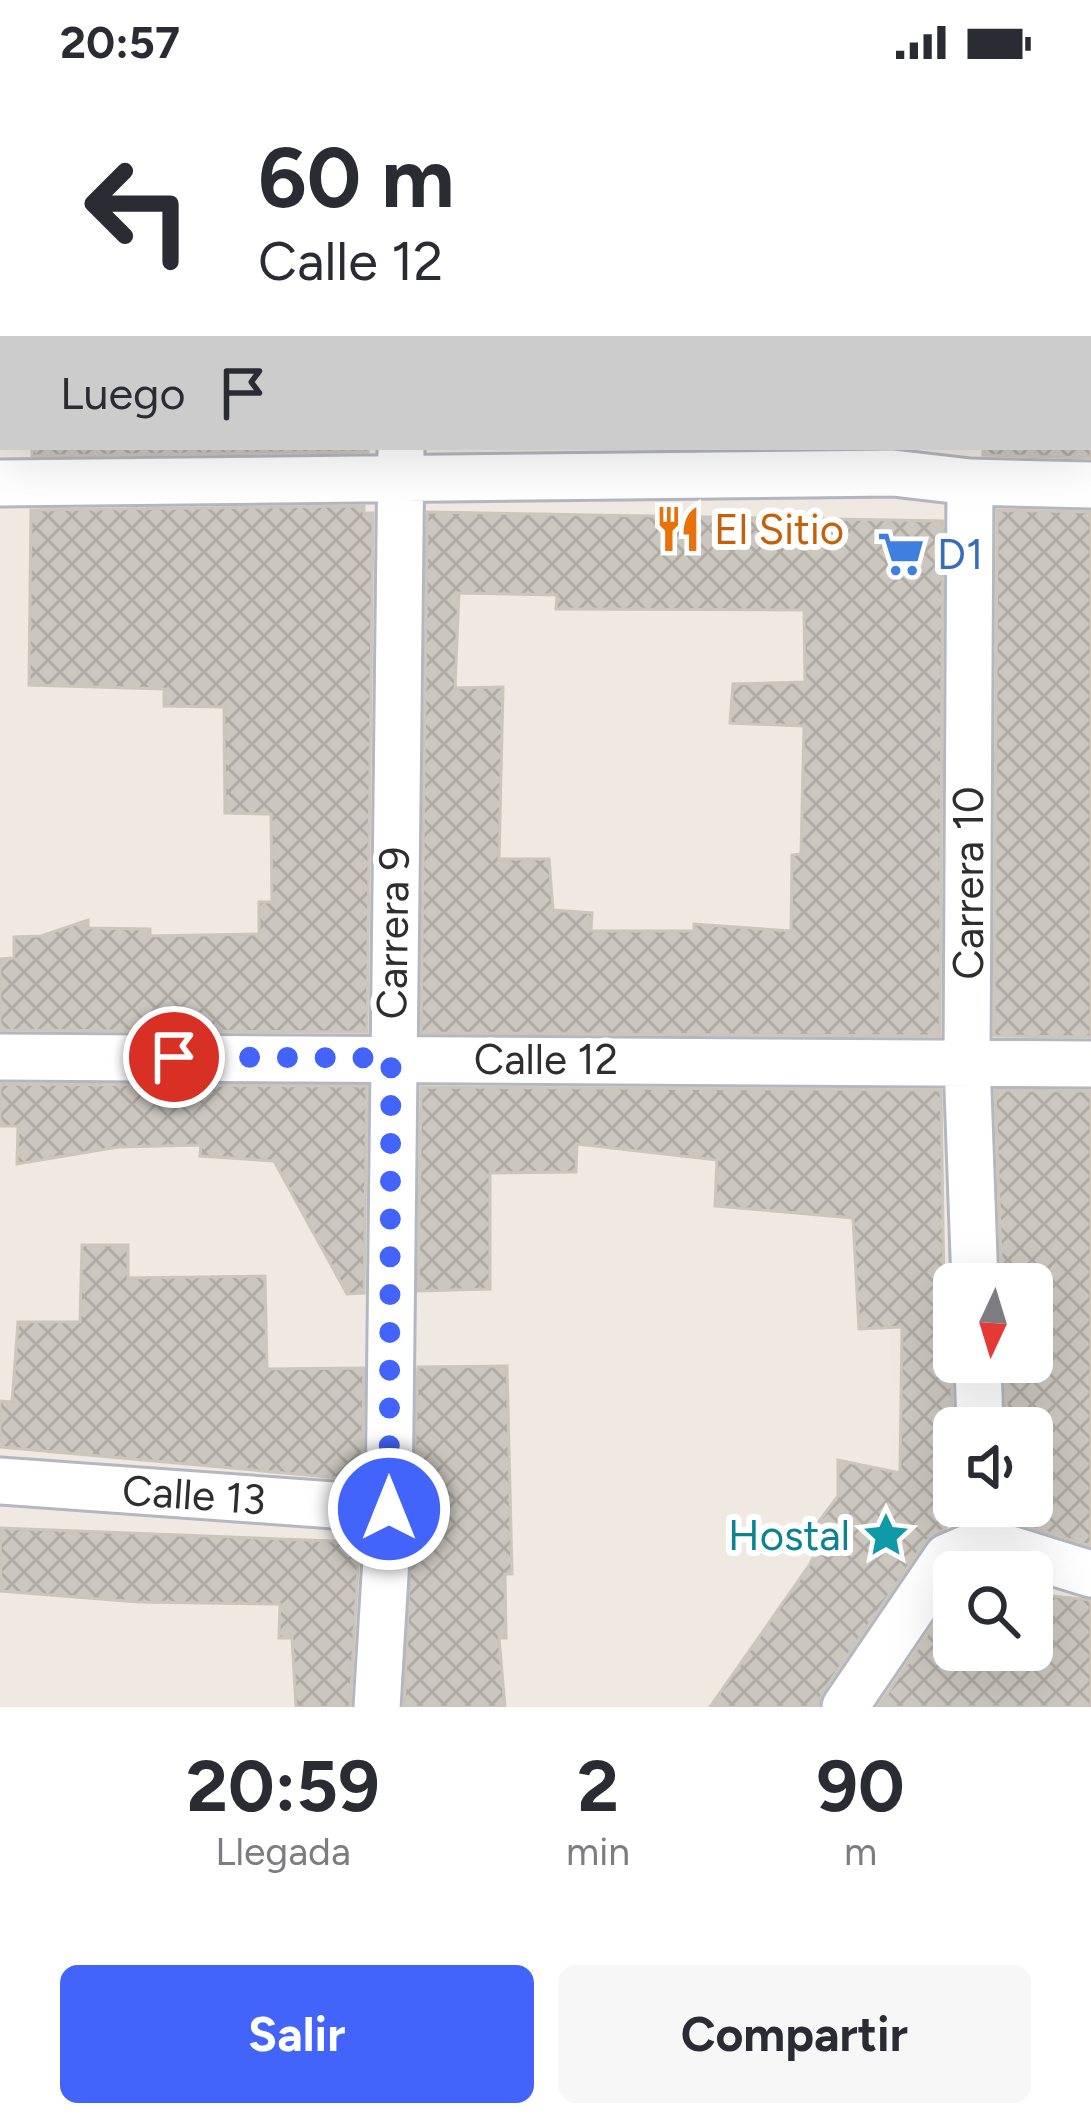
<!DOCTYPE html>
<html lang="es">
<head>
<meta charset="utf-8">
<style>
  body { margin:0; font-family:Figtree,sans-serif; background:#f7f7f7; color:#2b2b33; height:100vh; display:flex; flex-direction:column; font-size:45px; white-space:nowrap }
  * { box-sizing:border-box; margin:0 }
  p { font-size:39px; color:#7c7c81 }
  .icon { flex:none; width:66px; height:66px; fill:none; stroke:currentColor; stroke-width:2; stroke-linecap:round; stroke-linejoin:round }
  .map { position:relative; height:1623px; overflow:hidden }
  .drawer { display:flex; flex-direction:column; background:#fff; flex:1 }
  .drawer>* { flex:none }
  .top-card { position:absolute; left:0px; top:0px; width:1092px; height:366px; box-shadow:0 12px 48px #0002; background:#fff; color:#2b2b33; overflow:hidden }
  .needle { width:78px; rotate:184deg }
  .controls { position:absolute; left:933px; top:1179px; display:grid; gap:24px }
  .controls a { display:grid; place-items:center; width:120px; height:120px; border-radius:18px; background:#fff; box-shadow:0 12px 48px #0002; font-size:60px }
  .pin { position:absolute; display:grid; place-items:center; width:102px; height:102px; color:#fff; margin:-51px; border:6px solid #fff; border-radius:50%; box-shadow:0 3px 12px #0007 }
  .me { position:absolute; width:132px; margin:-66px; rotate:0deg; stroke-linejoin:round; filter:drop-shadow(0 0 9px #0008) }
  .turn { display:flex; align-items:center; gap:42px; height:252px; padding:0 60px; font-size:54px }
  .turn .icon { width:156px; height:156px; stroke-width:2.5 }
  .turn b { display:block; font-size:84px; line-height:102px }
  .then { display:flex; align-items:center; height:114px; padding:0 60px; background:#0003; gap:24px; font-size:45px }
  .eta { display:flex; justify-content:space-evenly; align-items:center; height:204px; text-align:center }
  .eta b { font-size:72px; font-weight:700; line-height:84px }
  .button { display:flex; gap:24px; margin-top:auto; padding:24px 60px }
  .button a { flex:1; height:138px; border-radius:18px; background:#4264fb; color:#fff; font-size:48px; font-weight:700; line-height:138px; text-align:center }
  .button a+a { background:#f7f7f7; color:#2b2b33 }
  .status { display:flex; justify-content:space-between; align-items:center; height:84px; padding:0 60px; background:#fff; direction:ltr }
  .status svg { height:33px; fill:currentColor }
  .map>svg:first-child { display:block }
  .park { fill:url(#park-crowns) }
  .building { fill:url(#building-cross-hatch); stroke:#cbc5ba; stroke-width:3; fill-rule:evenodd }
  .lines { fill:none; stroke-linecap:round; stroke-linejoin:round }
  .street-casing { stroke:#b4b7c1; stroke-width:51 }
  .path { stroke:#c9c9c9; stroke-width:8; stroke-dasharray:9 6; stroke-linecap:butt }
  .street { stroke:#fff; stroke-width:45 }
  .route { stroke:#4264fb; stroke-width:21; stroke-dasharray:0 37.8 }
  .labels { text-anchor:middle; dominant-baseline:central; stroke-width:12; stroke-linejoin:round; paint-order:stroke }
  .food-label { font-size:42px; fill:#c56008; stroke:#fff; text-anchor:start }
  .shop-label { font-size:42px; fill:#366cbe; stroke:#fff; text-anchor:start }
  .street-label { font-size:42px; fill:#2e2e2e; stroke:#fff }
  .culture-label { font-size:42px; fill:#0d838f; stroke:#fff; text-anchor:end }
</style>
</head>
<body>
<div class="status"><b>20:57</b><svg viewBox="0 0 49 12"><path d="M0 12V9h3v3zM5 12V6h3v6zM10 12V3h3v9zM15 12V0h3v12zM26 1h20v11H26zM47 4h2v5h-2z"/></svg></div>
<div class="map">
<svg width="1091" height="1623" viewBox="0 0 1091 1623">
  <defs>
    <pattern id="park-crowns" width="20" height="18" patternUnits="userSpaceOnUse" patternTransform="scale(3)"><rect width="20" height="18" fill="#b6e59e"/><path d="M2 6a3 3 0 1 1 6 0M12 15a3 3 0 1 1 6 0" fill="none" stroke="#9dc588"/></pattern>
    <pattern id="building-cross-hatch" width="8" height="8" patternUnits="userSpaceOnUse" patternTransform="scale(3)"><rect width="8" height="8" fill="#cbc7bf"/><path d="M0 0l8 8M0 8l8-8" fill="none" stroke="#afaba4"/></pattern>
  </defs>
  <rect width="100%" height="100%" fill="#efe9e1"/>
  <path class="park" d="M466,0H837L466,3Z"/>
  <path class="building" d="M32,363H368V368L32,372Z
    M983,363H1091V374L983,371Z
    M364,422V429H373L367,948L0,946V875L14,874V853L41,852L88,836V844L150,845V852L259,850V818H272L271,730L225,729L224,623L164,622V605L29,601L31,426Z
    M997,426L1091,428V953L994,952Z
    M427,428L943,437L940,952L421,949ZM459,509L557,511L556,525L804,526L805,598L733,600L730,639L804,642L801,770L792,771L791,847L694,840V847H591L592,829L553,826L549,775H499L503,603L455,604Z
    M0,1000L367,1002L364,1209L347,1210L274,1077L200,1072L201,1061L118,1063L17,1080L18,1042H0Z
    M421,1003L941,1006L945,1278H951L953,1344H946V1444L925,1458L823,1608L818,1623H710L810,1480L826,1448L814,1444L838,1412V1376L900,1389L902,1243L859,1245L853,1134L715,1122L717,1076L577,1060L576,1088L490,1089V1205L418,1207Z
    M995,1006L1091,1007V1462L1020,1440L1009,1422H1032V1344H1007L1005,1278H1032V1200H1002Z
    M82,1161H128V1194L265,1192L267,1285L364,1284L362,1396L0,1363V1317L12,1318L18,1238H80Z
    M507,1282L512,1490H505L506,1554H499L505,1623H404L418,1283Z
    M0,1444L358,1458L360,1450L350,1623H296L292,1554H279L280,1520L138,1518L1,1507Z
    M1032,1510L1091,1516V1623H878L954,1511V1566H1032Z"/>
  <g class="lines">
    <defs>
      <path id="street" d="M893,0V3
        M403,3V0
        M970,398L967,978L975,1200
        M0,399L893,389L970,398L1091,401
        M0,973L1091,980
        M978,1278L980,1344
        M0,1397L389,1425
        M984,1457L1091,1490
        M377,1623L389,1425L401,363
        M845,1623L947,1473L984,1457"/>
    </defs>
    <use href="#street" class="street-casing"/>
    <path class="path" d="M560,0L563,3
      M751,3L753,0"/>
    <use href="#street" class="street"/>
  </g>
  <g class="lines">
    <path class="route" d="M174,973L391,974L389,1425"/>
  </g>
  <defs>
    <symbol id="restaurant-bare" viewBox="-9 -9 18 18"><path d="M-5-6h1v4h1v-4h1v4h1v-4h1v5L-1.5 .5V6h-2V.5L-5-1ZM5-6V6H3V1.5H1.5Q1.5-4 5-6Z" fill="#e8710a" stroke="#fff" stroke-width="2.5" paint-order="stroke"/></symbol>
    <symbol id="supermarket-bare" viewBox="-9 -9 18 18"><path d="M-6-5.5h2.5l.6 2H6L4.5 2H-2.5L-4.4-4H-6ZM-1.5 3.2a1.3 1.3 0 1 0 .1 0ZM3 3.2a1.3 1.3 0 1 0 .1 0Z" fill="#3f7fe0" stroke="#fff" stroke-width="2.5" paint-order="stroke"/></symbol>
    <symbol id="sight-bare" viewBox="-9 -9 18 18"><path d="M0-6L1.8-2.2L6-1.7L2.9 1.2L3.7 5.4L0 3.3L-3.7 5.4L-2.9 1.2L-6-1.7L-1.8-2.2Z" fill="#0f9aa8" stroke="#fff" stroke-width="2.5" paint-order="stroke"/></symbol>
  </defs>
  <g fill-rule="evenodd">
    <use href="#restaurant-bare" x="645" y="412" width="66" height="66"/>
    <use href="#supermarket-bare" x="868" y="437" width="66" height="66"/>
    <use href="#sight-bare" x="853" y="1418" width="66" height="66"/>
  </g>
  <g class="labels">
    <g class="food-label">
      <text x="714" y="445">El Sitio</text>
    </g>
    <g class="shop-label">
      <text x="937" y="470">D1</text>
    </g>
    <g class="street-label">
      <text transform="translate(968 799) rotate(-90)">Carrera 10</text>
      <text transform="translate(393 849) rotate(-89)">Carrera 9</text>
      <text x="546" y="975">Calle 12</text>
      <text transform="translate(194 1411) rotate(4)">Calle 13</text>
    </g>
    <g class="culture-label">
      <text x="850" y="1451">Hostal</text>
    </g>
  </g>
</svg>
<div class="controls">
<a><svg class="needle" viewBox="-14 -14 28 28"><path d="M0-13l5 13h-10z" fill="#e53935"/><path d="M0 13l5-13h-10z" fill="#7c7c81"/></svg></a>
<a><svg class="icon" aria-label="sound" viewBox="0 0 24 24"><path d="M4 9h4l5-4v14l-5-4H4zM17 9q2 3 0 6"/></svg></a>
<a><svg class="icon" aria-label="search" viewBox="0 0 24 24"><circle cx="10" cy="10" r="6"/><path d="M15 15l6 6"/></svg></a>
</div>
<div class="pin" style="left:174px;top:973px;background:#d93025"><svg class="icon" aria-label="arrive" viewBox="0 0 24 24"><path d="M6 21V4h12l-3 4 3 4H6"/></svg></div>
<svg class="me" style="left:389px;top:1425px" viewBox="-20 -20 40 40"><circle r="17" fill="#4264fb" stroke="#fff" stroke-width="3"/><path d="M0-11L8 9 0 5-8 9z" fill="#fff"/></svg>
<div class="top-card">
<div class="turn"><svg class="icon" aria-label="left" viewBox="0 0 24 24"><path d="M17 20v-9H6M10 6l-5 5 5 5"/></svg><div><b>60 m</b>Calle 12</div></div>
<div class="then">Luego<svg class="icon" aria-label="arrive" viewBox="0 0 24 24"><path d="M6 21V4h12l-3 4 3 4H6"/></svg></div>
</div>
</div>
<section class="drawer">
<div class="eta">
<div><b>20:59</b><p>Llegada</p></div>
<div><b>2</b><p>min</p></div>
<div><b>90</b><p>m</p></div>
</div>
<div class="button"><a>Salir</a><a>Compartir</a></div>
</section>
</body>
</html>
